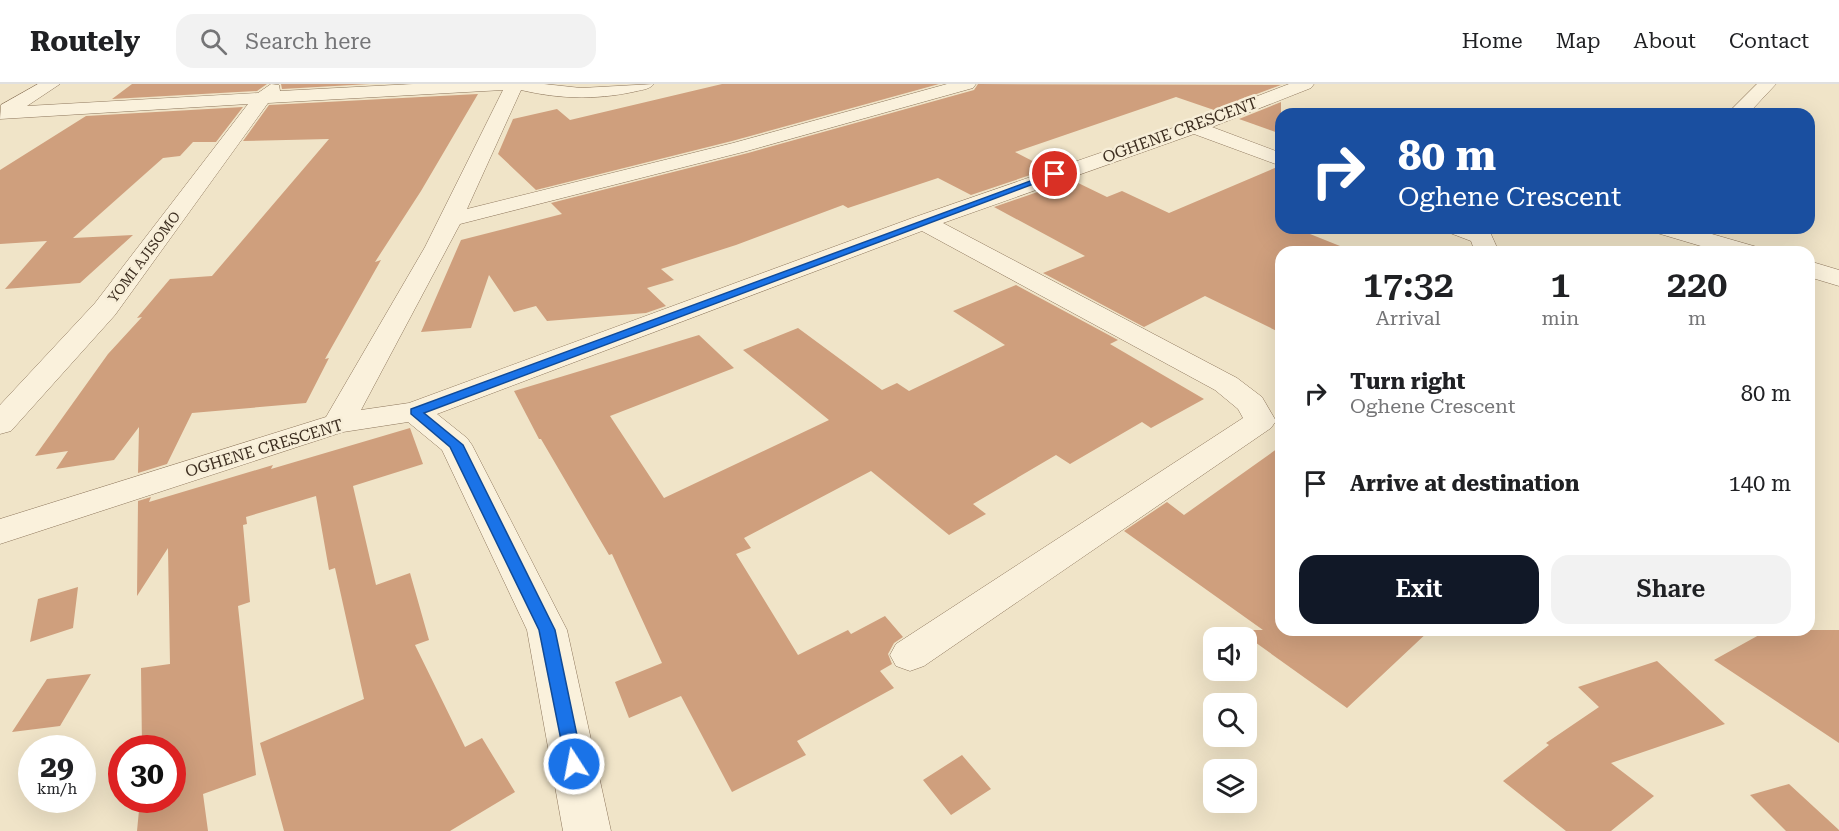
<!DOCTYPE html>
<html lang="en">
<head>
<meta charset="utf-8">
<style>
  body { margin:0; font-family:"Roboto Serif",serif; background:#f2f2f2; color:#202124; height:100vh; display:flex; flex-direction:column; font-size:22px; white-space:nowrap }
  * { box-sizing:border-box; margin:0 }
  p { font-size:20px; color:#757577 }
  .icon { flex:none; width:33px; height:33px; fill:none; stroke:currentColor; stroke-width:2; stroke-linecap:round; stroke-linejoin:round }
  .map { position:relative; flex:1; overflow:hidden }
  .drawer { position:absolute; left:1275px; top:162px; width:540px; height:390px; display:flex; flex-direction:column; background:#fff; border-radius:18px; box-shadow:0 6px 24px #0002 }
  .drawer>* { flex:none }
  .top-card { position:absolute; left:1275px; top:24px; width:540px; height:126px; border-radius:18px; box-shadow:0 6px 24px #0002; background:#1a4fa0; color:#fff; overflow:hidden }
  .controls { position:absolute; left:1203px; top:543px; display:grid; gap:12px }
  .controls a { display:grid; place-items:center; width:54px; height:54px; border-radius:12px; background:#fff; box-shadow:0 6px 24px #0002; font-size:30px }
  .speed { position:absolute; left:18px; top:651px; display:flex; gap:12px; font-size:30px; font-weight:700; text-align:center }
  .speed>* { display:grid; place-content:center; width:78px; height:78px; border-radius:50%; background:#fff; box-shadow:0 6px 24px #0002; line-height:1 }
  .speed small { font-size:15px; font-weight:400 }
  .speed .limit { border:9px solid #d22; background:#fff; color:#111 }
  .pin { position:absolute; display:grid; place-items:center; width:51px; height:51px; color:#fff; margin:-26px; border:3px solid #fff; border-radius:50%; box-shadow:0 2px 6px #0007 }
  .me { position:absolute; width:66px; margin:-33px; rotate:349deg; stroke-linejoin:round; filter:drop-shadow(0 0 4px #0008) }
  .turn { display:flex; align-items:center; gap:21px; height:126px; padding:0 24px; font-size:27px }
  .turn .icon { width:78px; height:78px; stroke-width:2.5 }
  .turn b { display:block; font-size:42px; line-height:51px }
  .eta { display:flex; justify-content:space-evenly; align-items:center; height:102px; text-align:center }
  .eta b { font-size:36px; font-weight:600; line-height:42px }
  .cta { display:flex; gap:12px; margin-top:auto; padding:12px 24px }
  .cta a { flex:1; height:69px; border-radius:18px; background:#111827; color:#fff; font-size:24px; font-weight:600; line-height:69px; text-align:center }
  .cta a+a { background:#f2f2f2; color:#202124 }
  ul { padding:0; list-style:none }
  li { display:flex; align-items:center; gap:18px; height:90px; padding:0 24px }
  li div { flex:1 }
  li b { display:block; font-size:22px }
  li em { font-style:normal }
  header { display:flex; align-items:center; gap:36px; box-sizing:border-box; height:84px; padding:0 30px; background:#fff; border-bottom:2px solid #e0e0e0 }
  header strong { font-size:28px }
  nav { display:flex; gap:33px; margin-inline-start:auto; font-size:21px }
  .search { width:420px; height:54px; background:#f2f2f2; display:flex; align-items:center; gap:15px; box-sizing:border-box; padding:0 21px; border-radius:18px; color:#757577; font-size:22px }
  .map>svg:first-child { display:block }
  .building { fill:#cf9f7d }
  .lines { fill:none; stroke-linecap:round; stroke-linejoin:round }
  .minor-casing { stroke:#8d765c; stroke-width:1 }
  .minor { fill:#faf1dc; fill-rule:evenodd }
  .route { fill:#1a73e8; stroke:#114b97; stroke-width:1.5 }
  .labels { text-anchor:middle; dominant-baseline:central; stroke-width:5; stroke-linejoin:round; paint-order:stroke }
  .far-street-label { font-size:14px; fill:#3d2e20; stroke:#f7eed8 }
  .street-label { font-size:16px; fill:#3d2e20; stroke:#f7eed8 }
</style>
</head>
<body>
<header>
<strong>Routely</strong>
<div class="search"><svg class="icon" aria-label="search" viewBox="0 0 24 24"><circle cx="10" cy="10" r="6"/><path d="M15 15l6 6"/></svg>Search here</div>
<nav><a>Home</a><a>Map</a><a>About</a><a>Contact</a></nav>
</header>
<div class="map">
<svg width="1839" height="747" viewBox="0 0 1839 747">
  <rect width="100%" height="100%" fill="#f0e4c8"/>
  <path class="building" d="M132,0H267L257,7L112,15Z
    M281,0H370L282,5Z
    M722,0H939L732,57L536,106L498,70L513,35L557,25L570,36Z
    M978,0L1281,1L1214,26L1176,13L1015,68L1048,85L971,111L938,94L848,124L843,121L736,161L661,185L674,196L647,204L666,222L646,229L547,237L536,222L514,228L489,191L471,244L421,248L461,156L562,130L551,119L748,69L974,6Z
    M478,10L421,107L375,178L381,176L325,275L329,274L306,319L192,329L167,380L138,389L139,343L114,376L56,385L68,367L35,372L108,270L142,233L137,234L170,195L212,192L329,55L243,57L269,21Z
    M1281,18V50L1239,35Z
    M243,23L216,58H193L180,72L163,74L73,154L133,151L80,199L5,205L47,157L0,160V86L86,32Z
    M1277,83L1281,84V144H1295L1350,166L1281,168V249L1205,212L1144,243L1043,189L1085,172L994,123L1072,96L1107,113L1122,107L1169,129Z
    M1016,201L1118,256L1110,260L1204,315L1151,344L1142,338L1070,380L1056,371L973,420L986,430L949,451L871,387L744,454L751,464L736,470L798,571L848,546L851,550L885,532L903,553L894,559L888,570L892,580L880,587L894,604L797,657L806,671L732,708L681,612L629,634L615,598L662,579L612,470L609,471L541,355H539L514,307L699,251L734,284L610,332L664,414L829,336L743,266L798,244L882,306L897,299L909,307L1005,261L953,227Z
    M410,344L423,380L353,402L376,501L410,489L429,556L415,561L465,663L482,654L515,708L450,747H284L260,659L364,615L335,484L329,486L316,412L246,433L247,440L243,441L250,518L238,522L256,691L203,710L208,747H137L140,716H172V664H142L141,584L170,580L168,464L137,512L138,417L151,413L149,418L273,381L271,385Z
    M1281,362V546H1430L1347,624L1238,546H1263L1124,447L1167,418L1184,431Z
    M78,503L73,544L30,558L38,515Z
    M1768,546H1839V659L1714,576Z
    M1657,577L1725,640L1611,679L1654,712L1611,747H1566L1503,697L1549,661L1546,659L1599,623L1578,603Z
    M91,590L60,642L12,648L47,595Z
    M962,671L991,705L951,731L923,696Z
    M1789,700L1839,746V747H1786L1750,711Z"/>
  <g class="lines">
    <defs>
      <path id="minor" d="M38,0H60L27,22L258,9L271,0L279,1L280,7L413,0H544L581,4L654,0C649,6 640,6 633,8C595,16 559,15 521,6L467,125L733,59L947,0H976L973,4L747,67L460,140L361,326L409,319L915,133L1187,39L1289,0H1314L1311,4L1212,43L1281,69V82L1194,50L943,139L1237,294L1262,313L1276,337L1271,344L924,582L910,587L896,582L890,571L896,560L1243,334L1238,325L1215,306L922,147L437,330L467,354L472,361L567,546L611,747H563L527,546L442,366L408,338L343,348L0,460V435L326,333L425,163L503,6L268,19L115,231L11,347L0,350V321L95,219L248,20L0,35L1,21Z
        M1757,0H1776L1748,30H1727Z
        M1446,144H1479L1490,148L1499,168H1475L1471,157L1450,149Z
        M1653,144H1691L1757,163L1760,168H1721L1657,149Z
        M1809,177L1839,186V202L1809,193Z"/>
    </defs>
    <use href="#minor" class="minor-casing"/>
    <use href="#minor" class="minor"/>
  </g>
  <path class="route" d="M1052,89L1060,90L424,329L463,361L555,546L583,680L581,686L574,688L567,686L539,546L450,363L411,330V325Z"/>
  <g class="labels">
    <g class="far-street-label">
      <text transform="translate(144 173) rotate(-53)">YOMI AJISOMO</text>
    </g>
    <g class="street-label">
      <text transform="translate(1180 46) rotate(-20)">OGHENE CRESCENT</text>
      <text transform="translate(264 364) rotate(-17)">OGHENE CRESCENT</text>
    </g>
  </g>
</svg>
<div class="controls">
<a><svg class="icon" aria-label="sound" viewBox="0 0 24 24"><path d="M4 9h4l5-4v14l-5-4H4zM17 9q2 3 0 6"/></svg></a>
<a><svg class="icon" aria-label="search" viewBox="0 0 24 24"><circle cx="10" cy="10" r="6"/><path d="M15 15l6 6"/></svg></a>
<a><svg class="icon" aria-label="layers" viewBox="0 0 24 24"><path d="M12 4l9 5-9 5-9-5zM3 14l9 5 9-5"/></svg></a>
</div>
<div class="speed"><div>29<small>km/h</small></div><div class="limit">30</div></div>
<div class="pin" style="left:1055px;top:90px;background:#d93025"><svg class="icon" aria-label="arrive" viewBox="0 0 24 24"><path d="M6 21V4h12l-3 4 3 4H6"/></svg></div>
<svg class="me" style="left:574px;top:680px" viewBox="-20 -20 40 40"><circle r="17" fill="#1a73e8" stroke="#fff" stroke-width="3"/><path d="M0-11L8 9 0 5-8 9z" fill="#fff"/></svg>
<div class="top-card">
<div class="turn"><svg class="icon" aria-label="right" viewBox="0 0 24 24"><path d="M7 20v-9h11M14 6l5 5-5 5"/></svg><div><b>80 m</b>Oghene Crescent</div></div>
</div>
<section class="drawer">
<div class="eta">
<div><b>17:32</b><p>Arrival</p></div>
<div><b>1</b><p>min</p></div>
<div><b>220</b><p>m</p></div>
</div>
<ul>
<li><svg class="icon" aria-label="right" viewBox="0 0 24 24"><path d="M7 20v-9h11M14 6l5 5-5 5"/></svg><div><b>Turn right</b><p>Oghene Crescent</p></div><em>80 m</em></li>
<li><svg class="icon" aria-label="arrive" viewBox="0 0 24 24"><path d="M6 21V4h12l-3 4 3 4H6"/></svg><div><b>Arrive at destination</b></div><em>140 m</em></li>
</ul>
<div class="cta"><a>Exit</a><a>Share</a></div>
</section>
</div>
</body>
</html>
